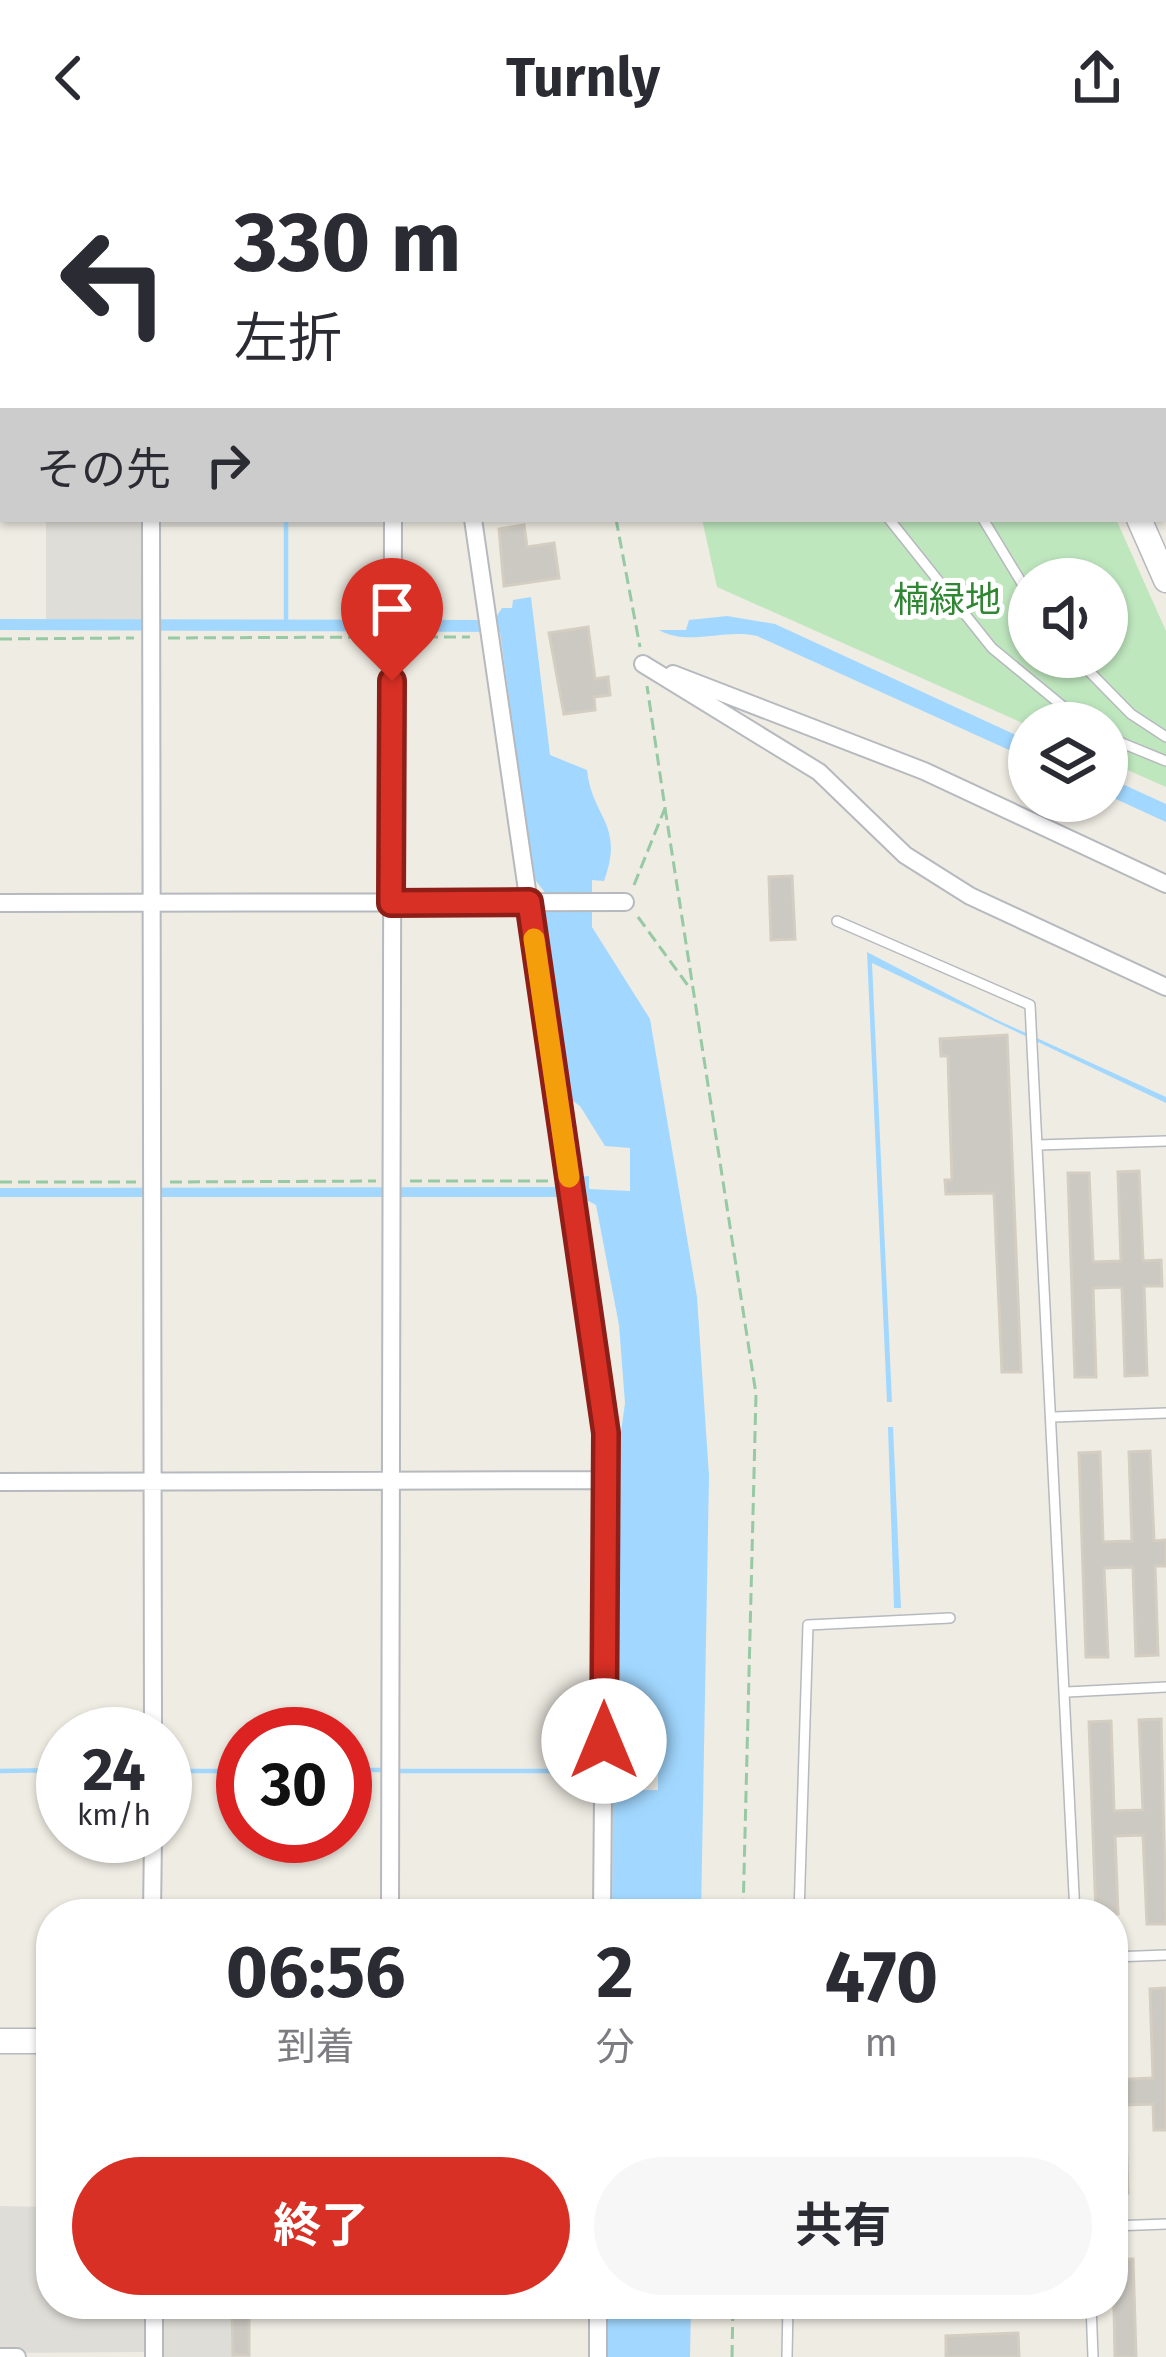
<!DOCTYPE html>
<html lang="ja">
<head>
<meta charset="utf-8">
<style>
  body { margin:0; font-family:"Fira Sans","Noto Sans JP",sans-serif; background:#f7f7f7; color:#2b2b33; height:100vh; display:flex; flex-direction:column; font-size:45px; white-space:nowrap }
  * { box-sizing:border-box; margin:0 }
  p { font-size:39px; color:#7c7c81 }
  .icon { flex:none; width:66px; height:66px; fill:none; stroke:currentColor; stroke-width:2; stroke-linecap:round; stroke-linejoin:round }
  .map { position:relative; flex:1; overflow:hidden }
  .panel { position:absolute; left:36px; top:1743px; width:1092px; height:420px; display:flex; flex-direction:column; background:#fff; border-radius:48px; box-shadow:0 3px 9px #0004 }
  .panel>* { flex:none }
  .top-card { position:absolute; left:0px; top:0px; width:1167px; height:366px; box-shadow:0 3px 9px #0004; background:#fff; color:#2b2b33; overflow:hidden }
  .controls { position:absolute; left:1008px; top:402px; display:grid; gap:24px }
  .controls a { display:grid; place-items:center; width:120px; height:120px; border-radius:50%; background:#fff; box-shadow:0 3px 9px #0004; font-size:60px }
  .speed { position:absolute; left:36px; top:1551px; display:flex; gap:24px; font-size:60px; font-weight:700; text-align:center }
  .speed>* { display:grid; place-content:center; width:156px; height:156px; border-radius:50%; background:#fff; box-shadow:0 3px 9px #0004; line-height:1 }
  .speed small { font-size:30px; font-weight:400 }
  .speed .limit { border:18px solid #d22; background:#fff; color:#111 }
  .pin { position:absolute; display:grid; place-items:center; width:102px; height:102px; color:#fff; margin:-123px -51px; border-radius:50% 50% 50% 0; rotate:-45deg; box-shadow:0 0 12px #0007 }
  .pin .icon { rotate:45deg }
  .me { position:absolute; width:132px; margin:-66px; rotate:0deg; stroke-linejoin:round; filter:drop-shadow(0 0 9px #0008) }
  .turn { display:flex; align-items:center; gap:42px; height:252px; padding:0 36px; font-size:54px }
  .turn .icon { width:156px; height:156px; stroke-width:2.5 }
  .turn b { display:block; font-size:84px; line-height:102px }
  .then { display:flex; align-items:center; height:114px; padding:0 36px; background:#0003; gap:24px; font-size:45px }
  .eta { display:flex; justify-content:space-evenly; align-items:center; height:204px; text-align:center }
  .eta b { font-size:72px; font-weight:700; line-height:84px }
  .cta { display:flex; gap:24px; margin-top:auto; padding:24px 36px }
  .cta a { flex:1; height:138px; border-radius:72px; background:#d93025; color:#fff; font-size:48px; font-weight:700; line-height:138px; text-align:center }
  .cta a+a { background:#f7f7f7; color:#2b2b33 }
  header { display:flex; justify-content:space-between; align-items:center; height:156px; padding:0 36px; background:#fff; font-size:54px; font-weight:700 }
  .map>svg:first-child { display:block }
  .industrial { fill:#dfddd7 }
  .green { fill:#bfe7be; fill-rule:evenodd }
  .water { fill:#a2d8ff }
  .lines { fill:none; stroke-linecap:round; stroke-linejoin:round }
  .stream { stroke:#a2d8ff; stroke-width:4.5 }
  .building { fill:#ccc8c2; stroke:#d4cdc1; stroke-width:3 }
  .lane-casing { stroke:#b6b9be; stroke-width:12 }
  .street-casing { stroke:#b6b9be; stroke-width:20 }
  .secondary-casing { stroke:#b6bac0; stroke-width:27 }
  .path { stroke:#96c9a4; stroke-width:3; stroke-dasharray:12 6; stroke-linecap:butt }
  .lane { stroke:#fff; stroke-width:9 }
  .street { stroke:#fff; stroke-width:16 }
  .secondary { stroke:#fff; stroke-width:24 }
  .route-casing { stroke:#8d1f18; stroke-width:30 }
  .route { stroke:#d93025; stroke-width:21 }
  .slow { stroke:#f59e0b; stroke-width:21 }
  .labels { text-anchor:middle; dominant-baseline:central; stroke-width:10; stroke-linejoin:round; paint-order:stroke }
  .park-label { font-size:36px; fill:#308633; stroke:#fff }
</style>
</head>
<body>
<header><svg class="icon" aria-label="back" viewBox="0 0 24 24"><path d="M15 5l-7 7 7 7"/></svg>Turnly<svg class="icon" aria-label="share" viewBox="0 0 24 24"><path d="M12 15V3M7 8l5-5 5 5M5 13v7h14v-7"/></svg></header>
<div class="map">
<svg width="1166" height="2201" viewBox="0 0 1166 2201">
  <rect width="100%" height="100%" fill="#efece3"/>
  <path class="industrial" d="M0,0H412L413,3H3L0,170Z
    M46,363H145L146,465L46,463Z
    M159,363H387V371H159Z
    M0,2050L51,2051V2148H147V2196L0,2197Z
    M161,2148H250V2201H164Z"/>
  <path class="green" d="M623,0H975L976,3H624Z
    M702,363H1116L1166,475V631L1107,605V567L1029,570L717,431ZM1029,423H1107V501H1029Z"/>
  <path class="water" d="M531,441L550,599L587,614C592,662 625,668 604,725L592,724V771L650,863L697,1141L709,1320L701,1758H612L613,1634H658V1588L615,1589L621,1572L615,1549L614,1327L625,1247L619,1169L596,1049L581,1041H0V1032L579,1031V1021L589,1020V1033L630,1035V992L605,990L580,950L566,940L541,767L546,762V738L533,721L500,476L0,474V463L494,464L502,452H512L513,444Z
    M727,460L775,468L1029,585V603L757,480C725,472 688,491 659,474H686L689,464Z
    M1107,621L1166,648V666L1107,639Z
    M867,796L995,863L1166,941V947L872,807L892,1246H887Z
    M888,1271H893L901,1452H894Z
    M607,2148H691L690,2201H608Z"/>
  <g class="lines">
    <path class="stream" d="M286,363V470
      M345,1614H381
      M0,1615L63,1614
      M165,1615H243
      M396,1615H592"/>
  </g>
  <path class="building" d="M524,369L527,391L554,387L559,422L504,430L499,373Z
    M588,471L595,523L608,521L610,539L594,541L595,554L564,558L549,477Z
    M792,720L795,783L771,784L769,721Z
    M1007,879L1021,1216H1002L994,1037L946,1038L945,1024H952L948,900H941L940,883Z
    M1139,1015L1143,1105L1161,1104L1162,1130H1144L1147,1219L1125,1220L1122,1131L1093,1132L1096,1221H1075L1068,1017H1089L1093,1106L1121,1105L1118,1016Z
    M1150,1295L1154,1385L1166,1384V1410H1155L1158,1499L1136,1500L1133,1411L1104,1412L1108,1501H1086L1079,1297L1100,1296L1103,1386L1132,1385L1129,1296Z
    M1161,1563L1166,1768H1147L1143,1679L1115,1680L1118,1758H1096L1089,1566L1111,1565L1114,1655L1143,1654L1139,1564Z
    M1166,1832V1974H1154L1153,1948L1125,1949L1128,2037L1113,2038V1924L1153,1922L1150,1833Z
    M1113,2103H1133L1136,2201H1115Z
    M232,2148H249V2199H233Z
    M1018,2177L1019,2201H946V2180Z"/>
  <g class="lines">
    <defs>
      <path id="lane" d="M785,0L786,3
        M856,0L857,3
        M889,363L992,492L1083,567
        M983,363L1029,439
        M1075,501L1131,558L1166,581
        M1107,581L1166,605
        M837,765L1030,849L1075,1758
        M1038,989L1166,985
        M1054,1261L1166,1257
        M1067,1536L1166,1531
        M799,1758L808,1469L950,1462
        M1113,1801L1166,1799
        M1113,2070L1166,2068
        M1091,2148L1093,2201
        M787,2201L788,2148"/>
      <path id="street" d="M151,363L153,1578
        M473,363L606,1277L602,1758
        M643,508L819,616L905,699L970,740L1166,831
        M673,518L924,615L1166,728
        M0,747L625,746
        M0,1326L606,1324
        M152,1758L153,1680
        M390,1758L393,363
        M154,2148V2201
        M0,2201H17
        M598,2201V2148"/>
      <path id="secondary" d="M427,0V3
        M1000,0L1001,3
        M1034,0L1035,3
        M1068,0L1069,3
        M0,182H3
        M1164,258L1166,263
        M1164,340L1166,345
        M1139,363L1166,424
        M0,1885H51"/>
    </defs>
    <use href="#lane" class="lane-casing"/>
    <use href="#street" class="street-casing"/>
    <use href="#secondary" class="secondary-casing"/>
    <path class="path" d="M546,0L547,3
      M616,363L640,491
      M408,481H470
      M168,482L374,481
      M0,483L134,482
      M665,652L756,1238L743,1758
      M634,729L665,652L647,530
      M638,761L689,831
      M410,1025H550
      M0,1026H136
      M170,1026L376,1025
      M732,2201L733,2148"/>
    <use href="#lane" class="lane"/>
    <use href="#street" class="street"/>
    <use href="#secondary" class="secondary"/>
  </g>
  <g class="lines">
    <defs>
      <path id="route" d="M392,525L391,747L529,746L606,1277L604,1585"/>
    </defs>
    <use href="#route" class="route-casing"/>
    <use href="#route" class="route"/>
    <path class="slow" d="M534,783L569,1021"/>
  </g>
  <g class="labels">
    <g class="park-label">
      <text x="947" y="444">楠緑地</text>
    </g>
  </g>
</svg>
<div class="controls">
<a><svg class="icon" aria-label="sound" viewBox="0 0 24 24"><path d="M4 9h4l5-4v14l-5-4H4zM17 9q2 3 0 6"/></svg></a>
<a><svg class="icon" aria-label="layers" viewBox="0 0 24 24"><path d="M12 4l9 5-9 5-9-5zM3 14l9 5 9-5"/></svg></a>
</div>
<div class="speed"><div>24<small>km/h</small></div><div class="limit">30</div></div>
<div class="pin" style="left:392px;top:525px;background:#d93025"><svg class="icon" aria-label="arrive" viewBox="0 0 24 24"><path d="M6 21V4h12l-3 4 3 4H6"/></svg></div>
<svg class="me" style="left:604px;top:1585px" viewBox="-20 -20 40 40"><circle r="19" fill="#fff"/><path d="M0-13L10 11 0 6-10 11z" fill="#d93025"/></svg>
<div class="top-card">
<div class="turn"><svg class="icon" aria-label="left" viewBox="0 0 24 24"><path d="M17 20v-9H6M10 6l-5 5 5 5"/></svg><div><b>330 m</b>左折</div></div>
<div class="then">その先<svg class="icon" aria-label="right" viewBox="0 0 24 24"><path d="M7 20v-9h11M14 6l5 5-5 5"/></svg></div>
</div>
<section class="panel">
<div class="eta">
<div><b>06:56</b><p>到着</p></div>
<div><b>2</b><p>分</p></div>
<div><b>470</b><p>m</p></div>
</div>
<div class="cta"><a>終了</a><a>共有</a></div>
</section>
</div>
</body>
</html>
